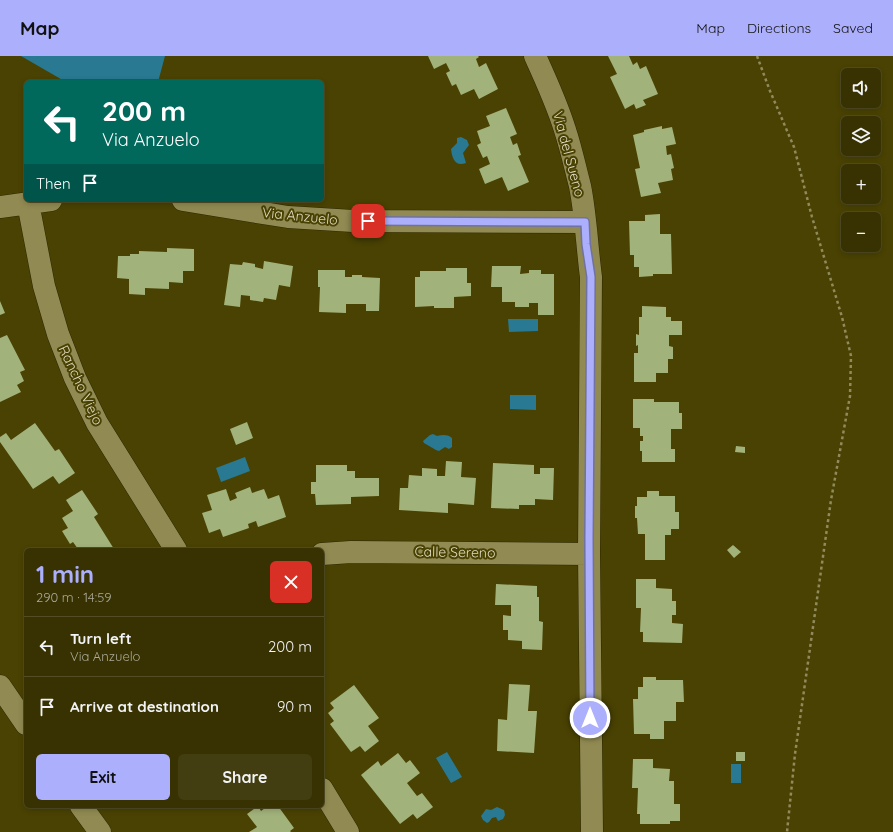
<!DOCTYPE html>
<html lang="en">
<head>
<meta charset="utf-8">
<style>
  body { margin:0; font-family:Quicksand,sans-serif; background:#433e11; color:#f1f3f6; height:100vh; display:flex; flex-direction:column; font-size:15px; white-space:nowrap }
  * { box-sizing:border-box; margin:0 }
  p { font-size:13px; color:#abaa99 }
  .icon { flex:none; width:22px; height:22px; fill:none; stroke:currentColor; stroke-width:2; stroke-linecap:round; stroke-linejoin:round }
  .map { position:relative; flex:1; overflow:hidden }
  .side { position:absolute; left:24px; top:492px; width:300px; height:260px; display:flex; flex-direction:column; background:#383202; border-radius:6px; box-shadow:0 2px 6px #0003,0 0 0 1px #524d24 }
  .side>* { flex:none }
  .guide { position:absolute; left:24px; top:24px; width:300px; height:122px; border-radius:6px; box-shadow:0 2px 6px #0003,0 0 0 1px #524d24; background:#00695c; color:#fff; overflow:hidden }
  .controls { position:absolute; left:841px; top:12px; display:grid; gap:8px }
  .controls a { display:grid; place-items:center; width:40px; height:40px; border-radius:6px; background:#383202; box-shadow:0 2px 6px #0003,0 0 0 1px #524d24; font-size:20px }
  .pin { position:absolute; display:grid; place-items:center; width:34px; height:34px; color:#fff; margin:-17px; border-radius:8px; box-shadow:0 2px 6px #0006 }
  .me { position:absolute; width:44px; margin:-22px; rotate:0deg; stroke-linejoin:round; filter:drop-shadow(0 0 3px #0008) }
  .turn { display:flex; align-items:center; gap:14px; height:84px; padding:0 12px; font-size:18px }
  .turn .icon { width:52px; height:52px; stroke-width:2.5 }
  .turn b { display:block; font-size:28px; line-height:34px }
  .then { display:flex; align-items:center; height:38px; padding:0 12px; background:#0003; gap:8px; font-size:15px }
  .round { display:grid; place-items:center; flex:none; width:42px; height:42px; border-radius:6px; background:#433e11 }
  .summary { display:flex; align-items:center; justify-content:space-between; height:68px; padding:0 12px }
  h1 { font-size:24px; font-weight:800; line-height:30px; color:#acaffb }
  .button { display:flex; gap:8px; margin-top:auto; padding:8px 12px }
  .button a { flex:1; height:46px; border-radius:6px; background:#acaffb; color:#111; font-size:16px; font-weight:800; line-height:46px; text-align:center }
  .button a+a { background:#433e11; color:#f1f3f6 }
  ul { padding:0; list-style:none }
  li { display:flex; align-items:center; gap:12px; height:60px; padding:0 12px; border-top:1px solid #524d24 }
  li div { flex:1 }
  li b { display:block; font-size:15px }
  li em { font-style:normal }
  header { display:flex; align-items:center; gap:24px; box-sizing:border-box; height:56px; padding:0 20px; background:#acaffb; color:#111 }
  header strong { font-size:19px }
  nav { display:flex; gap:22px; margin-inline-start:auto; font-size:14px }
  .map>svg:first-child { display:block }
  .water { fill:#287991 }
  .building { fill:#a1b27b }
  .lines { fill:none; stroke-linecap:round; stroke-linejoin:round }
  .minor-casing { stroke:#2e2800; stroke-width:23 }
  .path { stroke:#908a5c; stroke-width:2.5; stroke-dasharray:3 3; stroke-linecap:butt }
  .minor { stroke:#918a52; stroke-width:22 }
  .route-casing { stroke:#7072a3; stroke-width:10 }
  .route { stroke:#acaffb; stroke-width:7 }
  .labels { text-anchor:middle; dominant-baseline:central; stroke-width:4; stroke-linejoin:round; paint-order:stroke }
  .street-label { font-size:14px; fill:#dfdcc0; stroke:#4a4203 }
</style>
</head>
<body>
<header>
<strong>Map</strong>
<nav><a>Map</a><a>Directions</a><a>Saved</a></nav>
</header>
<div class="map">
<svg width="893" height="776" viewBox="0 0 893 776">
  <rect width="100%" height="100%" fill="#4a4203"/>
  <path class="water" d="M21,0H165L158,26H66Z
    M461,81L467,84L469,89L463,97L466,107C455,111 452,102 451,93L457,87V82Z
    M508,263H538V275L509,276Z
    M510,339H536V354L510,353Z
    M433,378L437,380C442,379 447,378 452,382V391L449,393L445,391L439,395L436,394L424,387L423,385L430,379Z
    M245,401L250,415L221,426L216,412Z
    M447,696L462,721L451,727L436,702Z
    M731,708H741V727H731Z
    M497,751L504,754L505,759L503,763L498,765L496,761L492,762L489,766L487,767L483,764L481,760L486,753L491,754Z"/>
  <path class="building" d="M428,0H478L479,1L476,3L479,11L486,7L498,33L479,43L474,33L461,39L456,28L452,30L446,17L450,15L446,7L434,13Z
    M608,0H629L633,9L637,6L640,13L646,10L658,38L643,44L646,49L636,53L634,48L625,53L610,21L617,18Z
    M506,52L517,78L510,81L513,89L517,87L521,99L518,100L529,126L508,135L502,121L485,128L479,113L490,108L487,100L483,102L477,89L481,87L477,75L490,70L486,60Z
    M662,70V73L672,71L676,88L666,90L667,99L671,98L674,112L671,113L673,124L658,127L661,137L641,141L635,113L640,112L633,79L644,76V74Z
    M660,158V178H671L672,218H653V220L639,221V211H634V199H630L629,165H645V159Z
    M167,192L194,193V215H183V227L169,226V233L145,232V239L129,238V223L117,222L118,200H130V198H139V195L167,196Z
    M264,205L293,210L290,231L279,229L276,244L264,242L263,246L250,244V240L241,239L240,251L224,249L230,208L242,209L243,206L255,208V211L263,213Z
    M492,210H521L520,218L529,217V214H541V218H554V259H538V247H529V251H515V246H502V231H491Z
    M446,212H467V227H471V240L454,241V252H434V250L415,251V221H420V215H446Z
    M318,214H345V221H352V219H362V221L380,222L379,255H366V248H346V257L319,256L320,231H318Z
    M0,245L5,257L0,259Z
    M642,250L666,251V261H671V265H682V279H669V290L673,291V303H668V317H656V326H634V297H638V289L636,290V278L639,279V261H642Z
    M7,279L25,314L20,316L24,325L17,329L21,336L0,346V282Z
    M633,343H654V346H679V357H682V373H671V393H675V406H642V395H640V385H643V380H640V372H633Z
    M247,366L253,382L236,389L230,373Z
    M35,367L55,395L59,393L75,417L59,428L53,420L33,433L0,386V381L6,377L11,384Z
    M736,390L745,391V397L735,396Z
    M446,405L462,406L461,421L476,422L474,449L448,447V457L399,454L400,432H408L409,419L422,420V412L437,413V420H445Z
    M493,407L534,409V418H540V412H554L553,444L535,443V449H519V453L491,452Z
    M316,409H347V415H355V422H379V440L351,441V448L316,449L315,438H311V426H316Z
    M250,431L252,437L264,433L268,443L279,439L286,461L258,471L256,465L248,468L249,472L223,481L220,473L209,477L202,457L212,454L207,439L226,433L230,445L237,442L235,437Z
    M82,434L98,458L94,461L114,493L111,494H76L78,493L73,486L70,488L62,475L68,472L62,462L73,455L66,444Z
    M647,435H659V440H675V456H679V473H671V479H665V504H645V478H638L637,462H635V450H637V441H647Z
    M733,489L741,496L734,502L727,494Z
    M636,523H656V532L672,533V545H676V559H672V567L683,568L682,587L643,586V576H640L641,552H636Z
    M496,528L537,530V541H539V565L543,566L542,594L522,593V585L508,584V574H503V559L511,560V549H495Z
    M643,621H656V624H683L684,646H676V665H664V683H650V678H634L633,643H638V631H643Z
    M509,628L530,629L528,655H537L534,697L497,695L498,663L507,664Z
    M354,629L379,662L368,670L379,685L365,696L360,690L351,696L330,668L334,665L328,657L334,652L330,647Z
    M736,696H745V705H736Z
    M398,697L406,707L410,704L420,717L407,727L417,740L422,737L433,751L417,763L413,758L400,768L361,719L378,705L381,710Z
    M633,703H653V712L670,713L669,725H674V748H680V765H670V768H640V758H637L638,732H632Z
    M258,750L261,755L268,750H278L294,772L290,775L291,776H249L257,771L247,758Z"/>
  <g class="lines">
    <defs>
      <path id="minor" d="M535,0C546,24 557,48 565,74C571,92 575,111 580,130C586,160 587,191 591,221L589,498L592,776
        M183,144L288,161L353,165L585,166
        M28,147L44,230L58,278L75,322L97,367L176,494
        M0,151L51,144
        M322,498L351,496L589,498
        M0,630L26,668
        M322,733L348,776
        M81,750L100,776"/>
    </defs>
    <use href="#minor" class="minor-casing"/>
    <path class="path" d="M757,0L770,35L794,91L812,161L842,261L851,300L850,340L831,444L795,698L787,776"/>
    <use href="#minor" class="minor"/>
  </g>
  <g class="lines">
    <defs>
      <path id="route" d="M368,165L585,166L586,188L591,221L589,482L590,662"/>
    </defs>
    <use href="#route" class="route-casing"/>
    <use href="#route" class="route"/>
  </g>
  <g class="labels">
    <g class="street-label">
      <text transform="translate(569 98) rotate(75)">Via del Sueno</text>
      <text transform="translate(300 160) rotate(6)">Via Anzuelo</text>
      <text transform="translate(81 329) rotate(65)">Rancho Viejo</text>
      <text transform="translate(455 496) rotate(1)">Calle Sereno</text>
    </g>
  </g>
</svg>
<div class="controls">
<a><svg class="icon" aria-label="sound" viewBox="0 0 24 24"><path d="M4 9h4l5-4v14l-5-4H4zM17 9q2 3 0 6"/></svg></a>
<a><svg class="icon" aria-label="layers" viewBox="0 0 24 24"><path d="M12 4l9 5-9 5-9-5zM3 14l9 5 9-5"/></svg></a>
<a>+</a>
<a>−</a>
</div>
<div class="pin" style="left:368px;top:165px;background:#d93025"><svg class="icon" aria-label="arrive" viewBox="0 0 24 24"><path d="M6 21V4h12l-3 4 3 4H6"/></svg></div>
<svg class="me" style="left:590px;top:662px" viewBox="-20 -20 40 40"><circle r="17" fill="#acaffb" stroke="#fff" stroke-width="3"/><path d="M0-11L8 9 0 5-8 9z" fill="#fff"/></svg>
<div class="guide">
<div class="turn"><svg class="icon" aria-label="left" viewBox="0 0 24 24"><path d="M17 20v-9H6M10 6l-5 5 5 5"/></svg><div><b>200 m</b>Via Anzuelo</div></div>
<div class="then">Then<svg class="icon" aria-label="arrive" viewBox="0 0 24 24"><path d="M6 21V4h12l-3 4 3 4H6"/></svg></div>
</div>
<section class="side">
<div class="summary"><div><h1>1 min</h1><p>290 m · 14:59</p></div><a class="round" style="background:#d93025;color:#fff"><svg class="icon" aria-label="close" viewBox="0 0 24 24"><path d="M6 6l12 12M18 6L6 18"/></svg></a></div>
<ul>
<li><svg class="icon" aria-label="left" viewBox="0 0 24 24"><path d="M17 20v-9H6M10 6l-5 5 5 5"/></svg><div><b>Turn left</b><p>Via Anzuelo</p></div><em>200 m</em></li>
<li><svg class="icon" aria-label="arrive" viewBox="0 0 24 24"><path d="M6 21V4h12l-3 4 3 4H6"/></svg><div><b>Arrive at destination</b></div><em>90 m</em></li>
</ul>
<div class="button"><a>Exit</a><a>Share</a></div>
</section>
</div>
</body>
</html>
